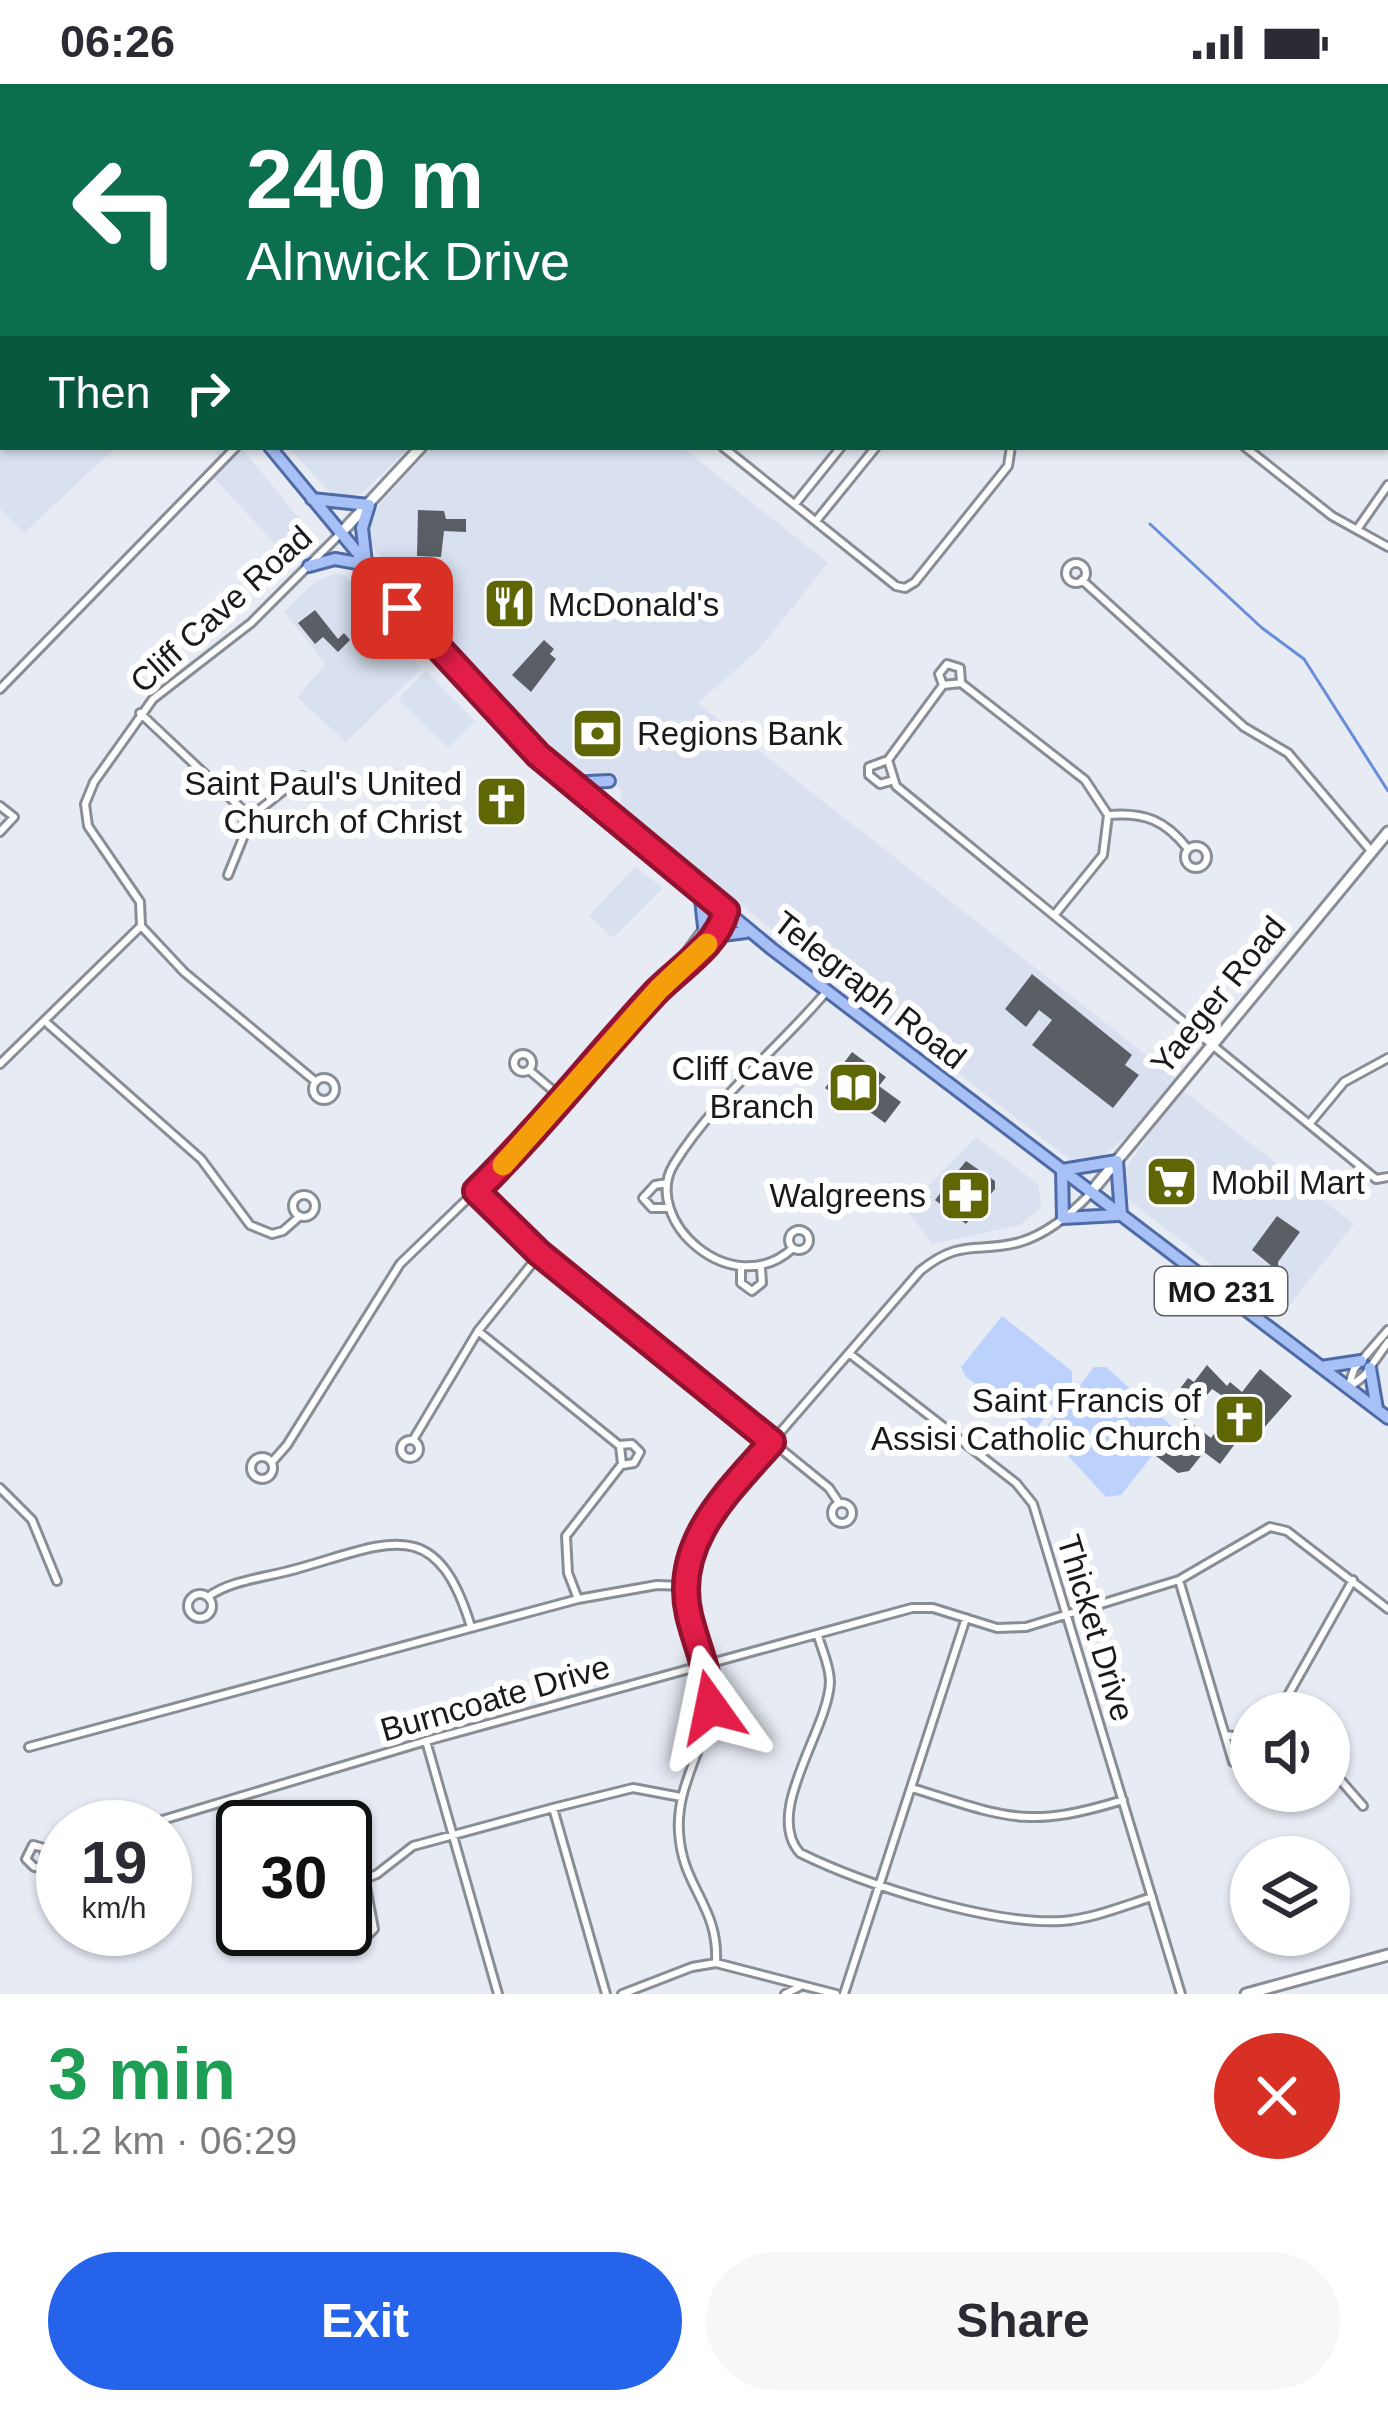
<!DOCTYPE html>
<html lang="en">
<head>
<meta charset="utf-8">
<style>
  body { margin:0; font-family:Helvetica,sans-serif; background:#f7f7f7; color:#2b2b33; height:100vh; display:flex; flex-direction:column; font-size:45px; white-space:nowrap }
  * { box-sizing:border-box; margin:0 }
  p { font-size:39px; color:#7c7c81 }
  .icon { flex:none; width:66px; height:66px; fill:none; stroke:currentColor; stroke-width:2; stroke-linecap:round; stroke-linejoin:round }
  .map { position:relative; height:1910px; overflow:hidden }
  .panel { display:flex; flex-direction:column; background:#fff; flex:1 }
  .panel>* { flex:none }
  .guide { position:absolute; left:0px; top:0px; width:1389px; height:366px; box-shadow:0 3px 9px #0004; background:#0b6e4f; color:#fff; overflow:hidden }
  .controls { position:absolute; left:1230px; top:1608px; display:grid; gap:24px }
  .controls a { display:grid; place-items:center; width:120px; height:120px; border-radius:50%; background:#fff; box-shadow:0 3px 9px #0004; font-size:60px }
  .speed { position:absolute; left:36px; top:1716px; display:flex; gap:24px; font-size:60px; font-weight:700; text-align:center }
  .speed>* { display:grid; place-content:center; width:156px; height:156px; border-radius:50%; background:#fff; box-shadow:0 3px 9px #0004; line-height:1 }
  .speed small { font-size:30px; font-weight:400 }
  .speed .limit { border:6px solid #111; border-radius:18px; background:#fff; color:#111 }
  .pin { position:absolute; display:grid; place-items:center; width:102px; height:102px; color:#fff; margin:-51px; border-radius:24px; box-shadow:0 6px 18px #0006 }
  .me { position:absolute; width:132px; margin:-66px; rotate:348deg; stroke-linejoin:round; filter:drop-shadow(0 0 9px #0008) }
  .turn { display:flex; align-items:center; gap:42px; height:252px; padding:0 48px; font-size:54px }
  .turn .icon { width:156px; height:156px; stroke-width:2.5 }
  .turn b { display:block; font-size:84px; line-height:102px }
  .then { display:flex; align-items:center; height:114px; padding:0 48px; background:#0003; gap:24px; font-size:45px }
  .round { display:grid; place-items:center; flex:none; width:126px; height:126px; border-radius:63px; background:#f7f7f7 }
  .head { display:flex; align-items:center; justify-content:space-between; height:204px; padding:0 48px }
  h1 { font-size:72px; font-weight:800; line-height:90px; color:#1e9e55 }
  .primary-button { display:flex; gap:24px; margin-top:auto; padding:24px 48px }
  .primary-button a { flex:1; height:138px; border-radius:72px; background:#2563eb; color:#fff; font-size:48px; font-weight:800; line-height:138px; text-align:center }
  .primary-button a+a { background:#f7f7f7; color:#2b2b33 }
  .status { display:flex; justify-content:space-between; align-items:center; height:84px; padding:0 60px; background:#fff; direction:ltr }
  .status svg { height:33px; fill:currentColor }
  .map>svg:first-child { display:block }
  .built { fill:#d9e1f1 }
  .green { fill:#bcd2fc }
  .lines { fill:none; stroke-linecap:round; stroke-linejoin:round }
  .stream { stroke:#698dd9; stroke-width:3 }
  .building { fill:#5a5e65 }
  .minor-casing { stroke:#898d95; stroke-width:12 }
  .tertiary-casing { stroke:#898d95; stroke-width:15 }
  .secondary-casing { stroke:#898d95; stroke-width:15 }
  .primary-casing { stroke:#4f6ba7; stroke-width:16 }
  .minor { stroke:#fff; stroke-width:6 }
  .tertiary { stroke:#fff; stroke-width:9 }
  .secondary { stroke:#fff; stroke-width:9 }
  .primary { stroke:#a7c1f7; stroke-width:10 }
  .route-casing { stroke:#92132f; stroke-width:30 }
  .route { stroke:#e11d48; stroke-width:21 }
  .slow { stroke:#f59e0b; stroke-width:21 }
  .labels { text-anchor:middle; dominant-baseline:central; stroke-width:12; stroke-linejoin:round; paint-order:stroke }
  .shield { fill:#fff; stroke:#5d5f61; stroke-width:3 }
  .shield-label { font-size:30px; font-weight:bold; fill:#181a1d }
  .poi-label { font-size:33px; fill:#181a1d; stroke:#fff; text-anchor:end }
  .street-label { font-size:33px; fill:#181a1d; stroke:#fff }
</style>
</head>
<body>
<div class="status"><b>06:26</b><svg viewBox="0 0 49 12"><path d="M0 12V9h3v3zM5 12V6h3v6zM10 12V3h3v9zM15 12V0h3v12zM26 1h20v11H26zM47 4h2v5h-2z"/></svg></div>
<div class="map">
<svg width="1388" height="1910" viewBox="0 0 1388 1910">
  <rect width="100%" height="100%" fill="#e7ebf4"/>
  <path class="built" d="M0,216L3,363H116L24,449L0,425Z
    M211,363H241L310,448L306,462L291,477L213,393L219,372Z
    M288,363H410L362,409L336,415Z
    M432,363H682L828,479L759,565L698,619L1178,996L1127,1052L1091,1081H1077L756,833L623,723L620,716L623,707L605,692L590,693L569,686L526,645L366,455L372,429Z
    M334,490L345,491L421,585L346,658L297,613L326,580L284,528L316,497Z
    M426,587L475,637L448,664L398,615Z
    M635,783L663,804L613,854L589,832Z
    M1181,1005L1354,1140L1279,1234L1123,1111L1120,1096L1124,1087Z
    M976,1053L1038,1100L1041,1123L1020,1141L932,1160L906,1125Z"/>
  <path class="green" d="M1002,1232L1072,1287V1300L1035,1346L966,1293L961,1283Z
    M1094,1283H1106L1174,1344L1121,1411L1106,1413L1044,1346Z"/>
  <g class="lines">
    <path class="stream" d="M1150,440L1262,544L1304,575L1388,707"/>
  </g>
  <path class="building" d="M418,426L444,427L446,435H466V448L444,447L441,473L417,472Z
    M511,499L526,518L511,535L509,532L496,542L486,528L495,521L490,515Z
    M315,526L338,555L344,549L350,556L338,568L323,553L315,560L298,539Z
    M544,556L554,565L550,570L556,575L531,608L512,591Z
    M1032,890L1132,971L1125,981L1139,991L1113,1024L1032,961L1052,936L1039,926L1026,943L1005,925Z
    M852,968L886,993L879,1002L901,1018L885,1039L863,1023L859,1029L825,1004Z
    M966,1077L995,1097V1105L966,1140L935,1116Z
    M1277,1132L1300,1148L1278,1178L1279,1188L1252,1166Z
    M1207,1281L1227,1302L1230,1298L1242,1308L1260,1285L1292,1312L1263,1345L1252,1337L1220,1380L1204,1368L1189,1387L1178,1389L1156,1372L1185,1334L1211,1354L1236,1321L1212,1305L1197,1323L1176,1310L1188,1294L1194,1298Z"/>
  <g class="lines">
    <defs>
      <path id="minor" d="M292,0L294,3
        M578,0L580,3
        M657,0V3
        M884,0L885,3
        M1034,0L1037,3
        M316,3L324,0
        M626,3L636,0
        M843,3L849,0
        M1155,3L1157,0
        M1289,3L1292,0
        M1386,194L1388,195
        M1386,334L1388,336
        M723,363L896,502L905,504L915,498L1008,382L1011,363
        M1245,363L1332,432L1388,463
        M795,420L841,363
        M816,437L876,363
        M1358,444L1388,401
        M1066 489a10 10 0 1 1 20 0a10 10 0 1 1-20 0Z
        M1082,496L1244,643L1288,669L1372,768
        M943,601L939,590L947,580L960,584L961,599
        M0,605L236,363
        M140,629L243,726L244,742L259,741V726H243
        M888,676L869,683V691L880,700L894,696
        M0,722L14,733L0,748
        M259,726L302,692
        M1108,731C1145,728 1165,736 1188,765
        M1185 773a11 11 0 1 1 22 0a11 11 0 1 1-22 0Z
        M228,791L247,744
        M1056,829L1103,771L1108,731L1085,696L961,599L943,601L888,676L896,702L1376,1095L1388,1093
        M141,842L184,888L316,998
        M666,899L720,846L726,828
        M48,940L201,1075L250,1141L272,1150L283,1147L300,1132
        M514 979a9 9 0 1 1 18 0a9 9 0 1 1-18 0Z
        M0,980L141,842L140,818L88,742L85,720L94,698L153,615L251,539L339,451
        M529,986L563,1015
        M313 1005a11 11 0 1 1 22 0a11 11 0 1 1-22 0Z
        M1310,1039L1344,998L1388,974
        M667,1099L655,1101L643,1114L652,1124H669
        M476,1107L539,1169L829,1404L839,1419
        M293 1122a11 11 0 1 1 22 0a11 11 0 1 1-22 0Z
        M789 1156a10 10 0 1 1 20 0a10 10 0 1 1-20 0Z
        M793,1164C732,1220 640,1135 674,1080C714,1015 779,964 827,907
        M741,1186V1199L752,1207L762,1199L761,1184
        M478,1247L620,1362L622,1380L566,1452L568,1489L578,1515
        M850,1270L1016,1399L1033,1420L1181,1910
        M1349,1301L1354,1285L1388,1246
        M1351,1302L1364,1292L1388,1258
        M401 1365a9 9 0 1 1 18 0a9 9 0 1 1-18 0Z
        M413,1356L478,1247L539,1171
        M619,1361L632,1360L640,1368L634,1379L622,1381
        M251 1384a11 11 0 1 1 22 0a11 11 0 1 1-22 0Z
        M272,1378L287,1361L400,1180L523,1061L659,905L709,837L724,828
        M0,1404L32,1436L57,1497
        M832 1429a10 10 0 1 1 20 0a10 10 0 1 1-20 0Z
        M1179,1496L1233,1678L1243,1683L1251,1677
        M188 1522a12 12 0 1 1 24 0a12 12 0 1 1-24 0Z
        M208,1513C230,1496 269,1493 296,1485C389,1459 436,1428 471,1543
        M818,1552C822,1566 830,1582 830,1598C828,1647 763,1728 800,1769C865,1801 990,1841 1062,1837C1092,1835 1123,1822 1152,1813
        M1278,1629L1353,1496
        M1225,1651L1251,1654
        M426,1657L498,1910
        M29,1663L578,1515L657,1501L685,1502
        M1329,1683L1363,1722
        M912,1704C1005,1733 1026,1746 1123,1716
        M553,1724L606,1910
        M139,1743L426,1657L912,1524H933L997,1544L1026,1543L1179,1496L1270,1443L1287,1447L1388,1525
        M48,1784L34,1783L26,1775L33,1761L51,1766
        M345,1803L377,1790L413,1762L553,1724L633,1704L681,1713
        M345,1809L359,1852L365,1854L374,1845L365,1797
        M57,1816L45,1771L63,1763
        M716,1879C719,1821 682,1804 679,1748C676,1703 703,1667 711,1623C713,1609 706,1592 702,1578C686,1516 678,1486 712,1427L920,1187C962,1153 977,1170 1020,1158C1047,1150 1072,1129 1091,1109
        M622,1910L692,1883L716,1879L836,1910
        M785,1910L799,1903
        M844,1910L966,1534"/>
      <path id="tertiary" d="M1091,1108L1388,748
        M1246,1910L1388,1871"/>
      <path id="secondary" d="M715,3L717,0
        M340,450L421,363"/>
      <path id="primary" d="M0,59L3,61
        M270,363L452,583L538,671L772,865L1388,1334
        M312,415L369,421L362,444L366,479
        M309,482L335,475L363,480
        M569,699L609,697
        M700,806L704,843
        M715,852L746,848
        M1062,1086L1117,1077L1121,1131
        M1062,1087L1063,1134L1118,1131
        M1321,1283L1361,1277
        M1370,1284L1377,1325"/>
    </defs>
    <use href="#minor" class="minor-casing"/>
    <use href="#tertiary" class="tertiary-casing"/>
    <use href="#secondary" class="secondary-casing"/>
    <use href="#primary" class="primary-casing"/>
    <use href="#minor" class="minor"/>
    <use href="#tertiary" class="tertiary"/>
    <use href="#secondary" class="secondary"/>
    <use href="#primary" class="primary"/>
  </g>
  <g class="lines">
    <defs>
      <path id="route" d="M402,524L538,671L726,827C716,863 680,883 655,909C594,975 540,1044 476,1107L539,1169L772,1358C729,1407 672,1459 689,1531C696,1561 711,1592 711,1623"/>
    </defs>
    <use href="#route" class="route-casing"/>
    <use href="#route" class="route"/>
    <path class="slow" d="M503,1081L659,905L707,860"/>
  </g>
  <defs>
    <symbol id="restaurant-square" viewBox="-11 -11 22 22"><rect x="-9" y="-9" width="18" height="18" rx="4" fill="#5f6604" stroke="#fff"/><path d="M-5-6h1v4h1v-4h1v4h1v-4h1v5L-1.5 .5V6h-2V.5L-5-1ZM5-6V6H3V1.5H1.5Q1.5-4 5-6Z" fill="#fff"/></symbol>
    <symbol id="bank-square" viewBox="-11 -11 22 22"><rect x="-9" y="-9" width="18" height="18" rx="4" fill="#5f6604" stroke="#fff"/><path d="M-6-4H6V4H-6ZM0-2.3a2.3 2.3 0 1 0 0 4.6a2.3 2.3 0 1 0 0-4.6Z" fill="#fff"/></symbol>
    <symbol id="church-square" viewBox="-11 -11 22 22"><rect x="-9" y="-9" width="18" height="18" rx="4" fill="#5f6604" stroke="#fff"/><path d="M-1.2-6h2.4v3.5h3.3v2.4h-3.3V6h-2.4V-.1h-3.3v-2.4h3.3Z" fill="#fff"/></symbol>
    <symbol id="library-square" viewBox="-11 -11 22 22"><rect x="-9" y="-9" width="18" height="18" rx="4" fill="#5f6604" stroke="#fff"/><path d="M-6-4Q-3-5.5-.7-3.5V5Q-3 3-6 4ZM6-4Q3-5.5 .7-3.5V5Q3 3 6 4Z" fill="#fff"/></symbol>
    <symbol id="supermarket-square" viewBox="-11 -11 22 22"><rect x="-9" y="-9" width="18" height="18" rx="4" fill="#5f6604" stroke="#fff"/><path d="M-6-5.5h2.5l.6 2H6L4.5 2H-2.5L-4.4-4H-6ZM-1.5 3.2a1.3 1.3 0 1 0 .1 0ZM3 3.2a1.3 1.3 0 1 0 .1 0Z" fill="#fff"/></symbol>
    <symbol id="pharmacy-square" viewBox="-11 -11 22 22"><rect x="-9" y="-9" width="18" height="18" rx="4" fill="#5f6604" stroke="#fff"/><path d="M-2-6h4v4h4v4h-4v4h-4v-4h-4v-4h4Z" fill="#fff"/></symbol>
  </defs>
  <g fill-rule="evenodd">
    <use href="#restaurant-square" x="480" y="490" width="59" height="59"/>
    <use href="#bank-square" x="568" y="620" width="59" height="59"/>
    <use href="#church-square" x="472" y="688" width="59" height="59"/>
    <use href="#library-square" x="824" y="974" width="59" height="59"/>
    <use href="#supermarket-square" x="1142" y="1068" width="59" height="59"/>
    <use href="#pharmacy-square" x="936" y="1082" width="59" height="59"/>
    <use href="#church-square" x="1210" y="1306" width="59" height="59"/>
  </g>
  <g class="labels">
    <rect class="shield" x="1155" y="1183" width="132" height="48" rx="9"/>
    <g class="shield-label">
      <text x="1221" y="1207">MO 231</text>
    </g>
    <g class="poi-label">
      <text x="548" y="520" text-anchor="start">McDonald's</text>
      <text x="637" y="649" text-anchor="start">Regions Bank</text>
      <text x="462" y="699">Saint Paul's United<tspan x="462" dy="38">Church of Christ</tspan></text>
      <text x="814" y="984">Cliff Cave<tspan x="814" dy="38">Branch</tspan></text>
      <text x="1211" y="1098" text-anchor="start">Mobil Mart</text>
      <text x="926" y="1111">Walgreens</text>
      <text x="1201" y="1316">Saint Francis of<tspan x="1201" dy="38">Assisi Catholic Church</tspan></text>
    </g>
    <g class="street-label">
      <text transform="translate(221 525) rotate(-42)">Cliff Cave Road</text>
      <text transform="translate(870 906) rotate(38)">Telegraph Road</text>
      <text transform="translate(1218 911) rotate(-51)">Yaeger Road</text>
      <text transform="translate(1096 1544) rotate(73)">Thicket Drive</text>
      <text transform="translate(495 1614) rotate(-16)">Burncoate Drive</text>
    </g>
  </g>
</svg>
<div class="controls">
<a><svg class="icon" aria-label="sound" viewBox="0 0 24 24"><path d="M4 9h4l5-4v14l-5-4H4zM17 9q2 3 0 6"/></svg></a>
<a><svg class="icon" aria-label="layers" viewBox="0 0 24 24"><path d="M12 4l9 5-9 5-9-5zM3 14l9 5 9-5"/></svg></a>
</div>
<div class="speed"><div>19<small>km/h</small></div><div class="limit">30</div></div>
<div class="pin" style="left:402px;top:524px;background:#d93025"><svg class="icon" aria-label="arrive" viewBox="0 0 24 24"><path d="M6 21V4h12l-3 4 3 4H6"/></svg></div>
<svg class="me" style="left:711px;top:1623px" viewBox="-20 -20 40 40"><path d="M0-17L14 15 0 8-14 15z" fill="#e11d48" stroke="#fff" stroke-width="4"/></svg>
<div class="guide">
<div class="turn"><svg class="icon" aria-label="left" viewBox="0 0 24 24"><path d="M17 20v-9H6M10 6l-5 5 5 5"/></svg><div><b>240 m</b>Alnwick Drive</div></div>
<div class="then">Then<svg class="icon" aria-label="right" viewBox="0 0 24 24"><path d="M7 20v-9h11M14 6l5 5-5 5"/></svg></div>
</div>
</div>
<section class="panel">
<div class="head"><div><h1>3 min</h1><p>1.2 km · 06:29</p></div><a class="round" style="background:#d93025;color:#fff"><svg class="icon" aria-label="close" viewBox="0 0 24 24"><path d="M6 6l12 12M18 6L6 18"/></svg></a></div>
<div class="primary-button"><a>Exit</a><a>Share</a></div>
</section>
</body>
</html>
